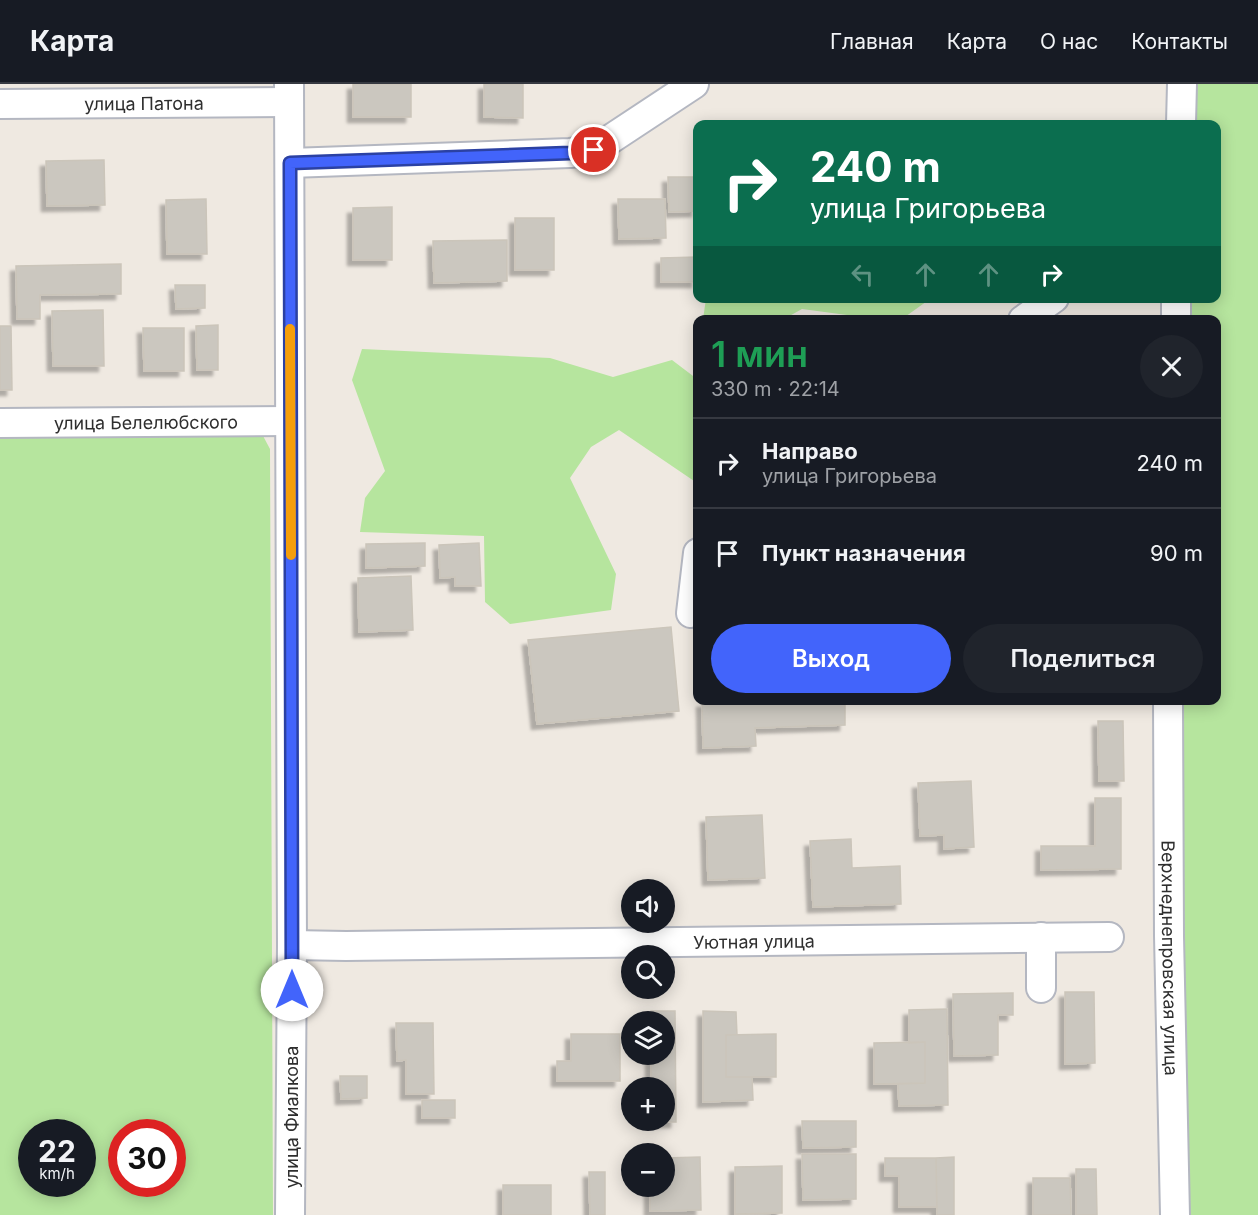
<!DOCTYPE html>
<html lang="ru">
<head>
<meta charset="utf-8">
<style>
  body { margin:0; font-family:Inter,sans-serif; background:#20242c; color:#f1f3f6; height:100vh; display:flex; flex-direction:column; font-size:22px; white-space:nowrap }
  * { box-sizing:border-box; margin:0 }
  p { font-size:20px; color:#9ea1a6 }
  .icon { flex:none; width:33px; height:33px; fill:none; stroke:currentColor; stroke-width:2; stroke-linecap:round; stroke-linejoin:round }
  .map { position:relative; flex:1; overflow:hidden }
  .drawer { position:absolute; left:693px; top:231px; width:528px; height:390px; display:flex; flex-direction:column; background:#171b24; border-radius:12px; box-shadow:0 3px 15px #0003 }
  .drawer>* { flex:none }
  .hud { position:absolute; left:693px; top:36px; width:528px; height:183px; border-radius:12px; box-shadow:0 3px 15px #0003; background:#0b6e4f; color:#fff; overflow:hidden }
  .fabs { position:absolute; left:621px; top:795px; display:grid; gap:12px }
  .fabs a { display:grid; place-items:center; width:54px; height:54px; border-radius:50%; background:#171b24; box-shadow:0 3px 15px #0003; font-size:30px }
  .speed { position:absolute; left:18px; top:1035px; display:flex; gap:12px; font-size:30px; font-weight:700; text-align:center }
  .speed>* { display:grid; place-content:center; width:78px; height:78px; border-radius:50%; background:#171b24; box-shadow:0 3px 15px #0003; line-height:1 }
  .speed small { font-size:15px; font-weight:400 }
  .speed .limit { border:9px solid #d22; background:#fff; color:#111 }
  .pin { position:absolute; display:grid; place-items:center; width:51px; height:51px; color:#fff; margin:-26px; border:3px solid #fff; border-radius:50%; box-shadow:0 2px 6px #0007 }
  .me { position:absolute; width:66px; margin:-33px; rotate:0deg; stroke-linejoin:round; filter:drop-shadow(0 0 4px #0008) }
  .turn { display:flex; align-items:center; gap:21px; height:126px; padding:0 18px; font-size:27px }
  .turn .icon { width:78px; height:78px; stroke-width:2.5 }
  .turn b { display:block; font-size:42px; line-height:51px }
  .lanes { display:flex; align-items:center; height:57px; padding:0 18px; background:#0003; justify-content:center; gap:30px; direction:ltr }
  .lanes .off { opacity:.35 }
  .round { display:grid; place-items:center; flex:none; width:63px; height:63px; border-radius:32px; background:#20242c }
  .overview { display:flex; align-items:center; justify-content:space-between; height:102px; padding:0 18px }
  h1 { font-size:36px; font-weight:600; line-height:45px; color:#1e9e55 }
  .primary-button { display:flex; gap:12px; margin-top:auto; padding:12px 18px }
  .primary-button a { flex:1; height:69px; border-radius:36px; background:#4264fb; color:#fff; font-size:24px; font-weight:600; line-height:69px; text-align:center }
  .primary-button a+a { background:#20242c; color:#f1f3f6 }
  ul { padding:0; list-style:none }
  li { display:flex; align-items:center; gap:18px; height:90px; padding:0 18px; border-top:2px solid #363941 }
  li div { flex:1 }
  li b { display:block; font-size:22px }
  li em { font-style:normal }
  header { display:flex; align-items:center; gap:36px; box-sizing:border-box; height:84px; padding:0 30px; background:#171b24; border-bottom:2px solid #363941 }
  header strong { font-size:28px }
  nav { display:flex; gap:33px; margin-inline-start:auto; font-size:21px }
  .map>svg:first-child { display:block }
  .green { fill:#b6e59e; fill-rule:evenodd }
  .building { fill:#cbc7bf; stroke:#cbc5ba; stroke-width:1.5; filter:url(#shadow) }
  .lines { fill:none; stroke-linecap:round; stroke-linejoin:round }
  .minor-casing { stroke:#b4b7c1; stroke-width:32 }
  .minor { stroke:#fff; stroke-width:28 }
  .route-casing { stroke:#2b41a3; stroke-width:15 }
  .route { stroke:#4264fb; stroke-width:10 }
  .slow { stroke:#f59e0b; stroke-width:10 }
  .labels { text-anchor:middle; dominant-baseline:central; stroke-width:4.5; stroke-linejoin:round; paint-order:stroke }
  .street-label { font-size:18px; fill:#2e2e2e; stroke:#fff }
</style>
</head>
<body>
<header>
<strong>Карта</strong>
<nav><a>Главная</a><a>Карта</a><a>О нас</a><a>Контакты</a></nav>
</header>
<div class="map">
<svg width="1258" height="1131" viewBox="0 0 1258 1131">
  <defs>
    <filter id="shadow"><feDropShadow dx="-5.5" dy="5.5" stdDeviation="1.5" flood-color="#0004"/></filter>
  </defs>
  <rect width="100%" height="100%" fill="#efe9e1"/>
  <path class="green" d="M1194,0H1258V1131H1182L1181,617L1216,616V236L1184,235V215L1216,214V40H1192Z
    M706,215V214L930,215L902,235H877L802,225L784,235H703Z
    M362,265L550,274L613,293L672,276L697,295V399L619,346L591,363L570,394L616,490L611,526L510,540L485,518L484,452L360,448L365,414L385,387L352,296Z
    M0,348L262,350L270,365L273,1131H0ZM32,1048H82V1100H32ZM122,1048H172V1100H122Z"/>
  <path class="building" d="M353,0H411V33H353Z
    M484,0H523V34L484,33Z
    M104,76L105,121L47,122L46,77Z
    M668,93H696L697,127L669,128Z
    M206,115L207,170H167L166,116Z
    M618,115H665L666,154L619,155Z
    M392,123V176H353V124Z
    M515,134H554V186H515Z
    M507,156V197L434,199L433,157Z
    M697,173V198H661V174Z
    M121,180V210L40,211V235H17L16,182Z
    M175,201H205V224L176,225Z
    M103,226L104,282H53L52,227Z
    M218,241V286H197L196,242Z
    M0,242H11L12,306H0Z
    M143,244H184V287H144Z
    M425,459V482L366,484V460Z
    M479,459L481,502H455V493L440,494L439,461Z
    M411,492L413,546L359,548L358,494Z
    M671,543L679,627L537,640L528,556Z
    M713,616H845V641L755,644L756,662L703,664L702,618H713Z
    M1098,637H1123L1124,697H1099Z
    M971,697L974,763L944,765V751L920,752L918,699Z
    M1095,714H1121V785L1041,786V762H1095Z
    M762,731L765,794L708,796L706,733Z
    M851,755L852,784L900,782L901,820L813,823L810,757Z
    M1065,908H1094L1095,979L1065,980Z
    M1013,909V931H998V971L954,972L953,910Z
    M947,925L948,1021L899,1022L898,1000L925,999V958L909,959V926Z
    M651,927H675L676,1038H652V1036H664V1004H651V970H664V938H651Z
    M703,927L736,928L737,951H726V993H752L753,1016L703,1018Z
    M396,939H433L434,1010H406V976L397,977Z
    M571,950H620V997H557V977H571Z
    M776,950V993H726V951Z
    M925,958V999L874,1000V959Z
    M340,992H367V1014L341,1015Z
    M422,1016H455V1034H422Z
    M802,1037H856V1063L803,1064Z
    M802,1070H856V1115L803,1116Z
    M700,1073L701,1126L650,1127V1102H664V1074Z
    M954,1073V1131H937L936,1074Z
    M885,1074H936L937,1123H899V1092H885Z
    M782,1082V1129L735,1130V1083Z
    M1076,1085H1096L1097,1131H1076Z
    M589,1088H605V1131H590Z
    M1033,1094H1070L1071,1131H1033Z
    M503,1101H551V1131H503Z"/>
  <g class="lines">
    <defs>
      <g id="minor">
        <path d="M289,0L292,861L290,1131"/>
        <path id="s1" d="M0,20L289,18"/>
        <path d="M1181,40L1182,0"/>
        <path d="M290,79L570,69L594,66L694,0"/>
        <path d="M1023,236L1054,214"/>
        <path d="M1176,236V214"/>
        <path id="s2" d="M0,339L290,337"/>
        <path d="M691,529L698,469"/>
        <path id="s3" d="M1168,616L1169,852L1175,1131"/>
        <path d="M1041,853V904"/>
        <path id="s4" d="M292,861L346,862L1109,853"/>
      </g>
    </defs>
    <use href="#minor" class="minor-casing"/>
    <use href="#minor" class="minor"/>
  </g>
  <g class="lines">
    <defs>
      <path id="route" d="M292,906L290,79L570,69L594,66"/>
    </defs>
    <use href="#route" class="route-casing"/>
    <use href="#route" class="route"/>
    <path class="slow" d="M290,245L291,471"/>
  </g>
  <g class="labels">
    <g class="street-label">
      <text stroke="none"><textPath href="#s1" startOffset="144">улица Патона</textPath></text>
      <text stroke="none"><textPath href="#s2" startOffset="146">улица Белелюбского</textPath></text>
      <text stroke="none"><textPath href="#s4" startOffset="462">Уютная улица</textPath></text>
      <text stroke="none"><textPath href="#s3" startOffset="258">Верхнеднепровская улица</textPath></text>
      <text transform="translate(291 1033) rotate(-90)">улица Фиалкова</text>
    </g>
  </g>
</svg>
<div class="fabs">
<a><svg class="icon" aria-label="sound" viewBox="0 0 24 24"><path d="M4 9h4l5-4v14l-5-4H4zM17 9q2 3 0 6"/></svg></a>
<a><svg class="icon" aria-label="search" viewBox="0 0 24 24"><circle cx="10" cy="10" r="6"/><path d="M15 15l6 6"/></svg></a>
<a><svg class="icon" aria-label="layers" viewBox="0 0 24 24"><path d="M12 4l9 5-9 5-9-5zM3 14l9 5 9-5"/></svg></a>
<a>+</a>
<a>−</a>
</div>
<div class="speed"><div>22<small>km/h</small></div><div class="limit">30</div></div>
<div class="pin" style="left:594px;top:66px;background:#d93025"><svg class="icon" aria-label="arrive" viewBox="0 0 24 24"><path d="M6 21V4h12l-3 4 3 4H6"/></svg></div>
<svg class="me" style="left:292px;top:906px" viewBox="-20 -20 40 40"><circle r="19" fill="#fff"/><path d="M0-13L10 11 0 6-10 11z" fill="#4264fb"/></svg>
<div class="hud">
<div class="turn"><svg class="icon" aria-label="right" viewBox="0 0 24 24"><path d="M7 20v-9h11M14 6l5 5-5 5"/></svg><div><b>240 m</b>улица Григорьева</div></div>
<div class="lanes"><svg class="icon off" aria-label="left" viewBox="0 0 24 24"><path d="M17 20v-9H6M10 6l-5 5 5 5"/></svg><svg class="icon off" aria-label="ahead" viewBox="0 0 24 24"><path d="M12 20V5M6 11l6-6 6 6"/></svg><svg class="icon off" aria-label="ahead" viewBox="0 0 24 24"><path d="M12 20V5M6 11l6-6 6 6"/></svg><svg class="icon" aria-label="right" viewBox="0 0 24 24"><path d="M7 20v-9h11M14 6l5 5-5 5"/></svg></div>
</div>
<section class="drawer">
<div class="overview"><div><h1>1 мин</h1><p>330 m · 22:14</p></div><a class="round"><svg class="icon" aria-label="close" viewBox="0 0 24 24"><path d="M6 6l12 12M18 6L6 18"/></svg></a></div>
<ul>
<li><svg class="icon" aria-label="right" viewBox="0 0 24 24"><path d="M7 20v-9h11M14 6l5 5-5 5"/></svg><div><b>Направо</b><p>улица Григорьева</p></div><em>240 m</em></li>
<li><svg class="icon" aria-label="arrive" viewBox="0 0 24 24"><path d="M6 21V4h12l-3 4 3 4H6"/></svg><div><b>Пункт назначения</b></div><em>90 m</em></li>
</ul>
<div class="primary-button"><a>Выход</a><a>Поделиться</a></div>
</section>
</div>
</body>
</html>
